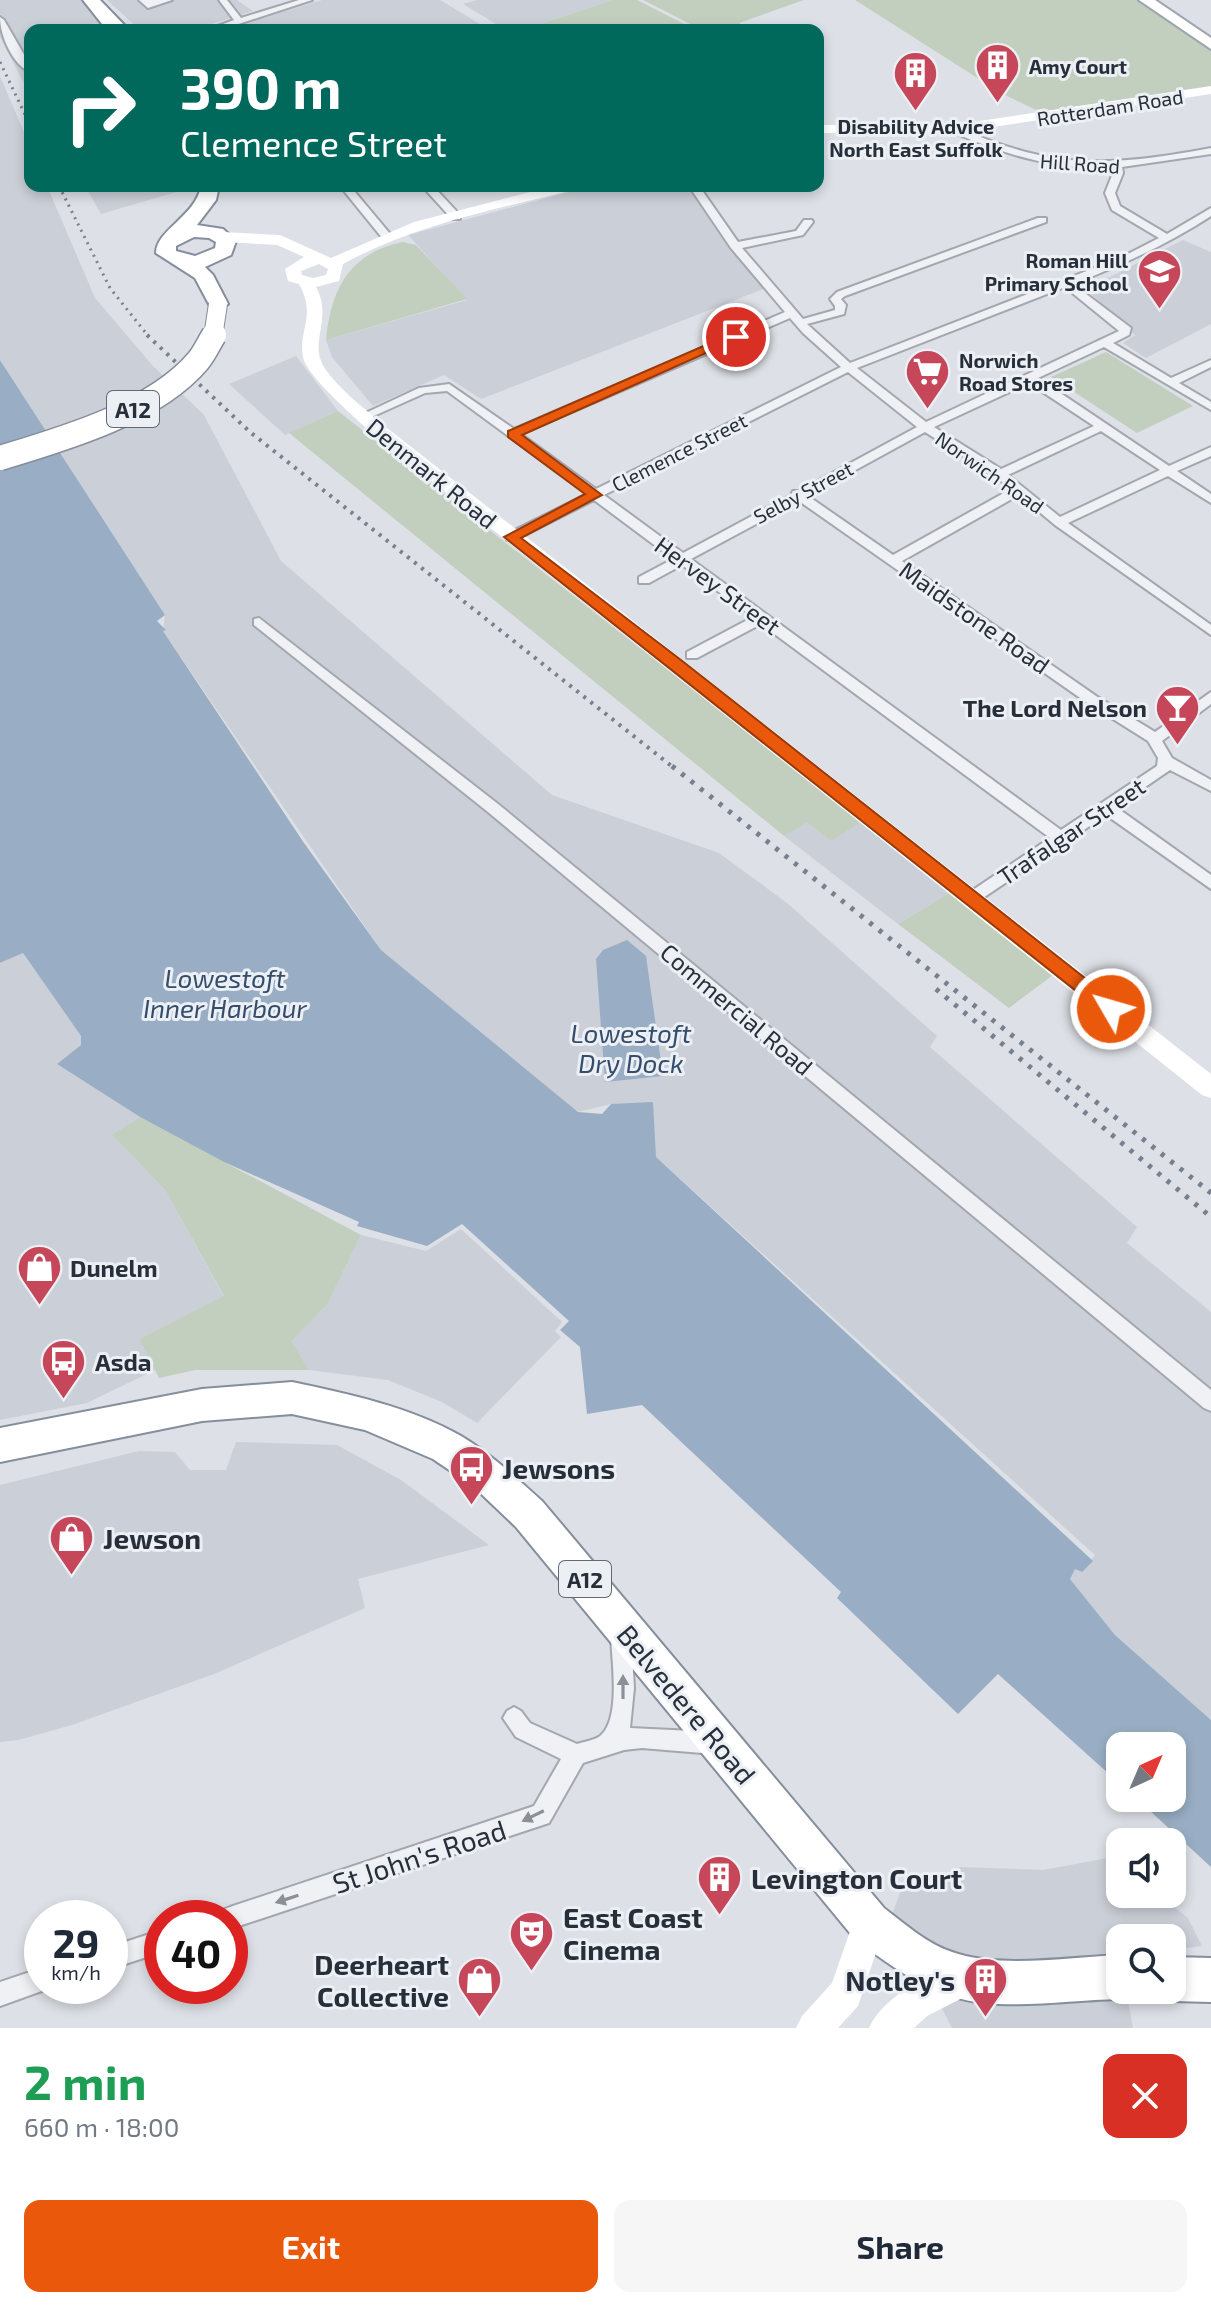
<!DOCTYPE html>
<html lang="en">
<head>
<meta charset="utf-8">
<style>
  body { margin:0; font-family:"Exo 2",sans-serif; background:#f6f6f7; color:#1f2937; height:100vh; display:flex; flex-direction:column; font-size:30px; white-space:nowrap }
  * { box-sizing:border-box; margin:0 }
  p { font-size:26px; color:#747a83 }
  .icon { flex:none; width:44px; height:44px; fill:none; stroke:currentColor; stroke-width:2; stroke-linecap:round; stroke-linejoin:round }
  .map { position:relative; height:2028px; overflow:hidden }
  .side { display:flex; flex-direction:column; background:#fff; flex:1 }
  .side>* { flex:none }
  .banner { position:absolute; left:24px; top:24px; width:800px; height:168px; border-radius:16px; box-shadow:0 4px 12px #0003; background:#00695c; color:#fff; overflow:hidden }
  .needle { width:52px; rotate:44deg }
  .fabs { position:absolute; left:1106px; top:1732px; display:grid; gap:16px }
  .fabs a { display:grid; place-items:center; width:80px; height:80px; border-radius:16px; background:#fff; box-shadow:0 4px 12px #0003; font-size:40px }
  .speed { position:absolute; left:24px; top:1900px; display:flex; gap:16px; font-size:40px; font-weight:700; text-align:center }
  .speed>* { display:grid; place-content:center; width:104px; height:104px; border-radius:50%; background:#fff; box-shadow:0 4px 12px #0003; line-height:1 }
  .speed small { font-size:20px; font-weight:400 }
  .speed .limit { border:12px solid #d22; background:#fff; color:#111 }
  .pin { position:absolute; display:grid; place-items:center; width:68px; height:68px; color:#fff; margin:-34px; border:4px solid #fff; border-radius:50%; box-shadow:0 2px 8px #0007 }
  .me { position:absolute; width:88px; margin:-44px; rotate:308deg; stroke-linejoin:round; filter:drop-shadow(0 0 6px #0008) }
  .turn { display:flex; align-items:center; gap:28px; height:168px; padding:0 24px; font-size:36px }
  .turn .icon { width:104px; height:104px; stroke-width:2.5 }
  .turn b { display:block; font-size:56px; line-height:68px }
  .round { display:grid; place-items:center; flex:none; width:84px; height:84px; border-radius:16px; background:#f6f6f7 }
  .head { display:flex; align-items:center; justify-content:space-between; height:136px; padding:0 24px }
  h1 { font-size:48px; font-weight:700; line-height:60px; color:#1e9e55 }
  .button { display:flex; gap:16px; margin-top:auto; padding:16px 24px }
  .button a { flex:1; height:92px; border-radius:16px; background:#ea580c; color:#fff; font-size:32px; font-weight:700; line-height:92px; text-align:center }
  .button a+a { background:#f6f6f7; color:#1f2937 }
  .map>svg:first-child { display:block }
  .built { fill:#cbcfd7 }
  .green { fill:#c3cfbe }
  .water { fill:#99aec4 }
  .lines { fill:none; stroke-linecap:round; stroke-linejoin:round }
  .street-casing { stroke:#a3a7af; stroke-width:4 }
  .primary-casing { stroke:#9da5b1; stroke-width:4 }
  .highway-casing { stroke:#858e9c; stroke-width:4 }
  .street { fill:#eff1f5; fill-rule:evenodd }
  .secondary { fill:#fff; fill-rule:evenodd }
  .primary { fill:#fff; fill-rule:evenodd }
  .highway { fill:#fff; fill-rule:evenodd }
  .rail-far2 { stroke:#77808f; stroke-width:3; stroke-dasharray:2 5; stroke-linecap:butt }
  .rail-far1 { stroke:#77808f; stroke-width:4; stroke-dasharray:3 6; stroke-linecap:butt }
  .rail { stroke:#77808f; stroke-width:5; stroke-dasharray:4 8; stroke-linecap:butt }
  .highway-bridge-far1-casing { stroke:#858e9c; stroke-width:20; stroke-linecap:butt }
  .highway-bridge-casing { stroke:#858e9c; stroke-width:27; stroke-linecap:butt }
  .highway-bridge-far1 { stroke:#fff; stroke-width:18 }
  .highway-bridge { stroke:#fff; stroke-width:24 }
  .oneway { fill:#8b9098 }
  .route { fill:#ea580c; stroke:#983908; stroke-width:2 }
  .labels { text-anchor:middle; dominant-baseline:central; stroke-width:6; stroke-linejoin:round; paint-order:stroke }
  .far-poi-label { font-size:20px; font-weight:bold; fill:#272f3b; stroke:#eceff4; text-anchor:start }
  .far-street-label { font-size:20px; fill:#272f3b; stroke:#eceff4 }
  .shield { fill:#eceff4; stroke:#626972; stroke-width:2 }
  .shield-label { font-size:22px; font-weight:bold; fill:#272f3b }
  .street-label { font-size:24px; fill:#272f3b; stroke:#eceff4 }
  .poi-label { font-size:24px; font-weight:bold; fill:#272f3b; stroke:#eceff4; text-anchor:start }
  .water-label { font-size:26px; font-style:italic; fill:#344d6d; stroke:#eceff4 }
  .near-poi-label { font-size:28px; font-weight:bold; fill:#272f3b; stroke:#eceff4; text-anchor:start }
  .near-street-label { font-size:28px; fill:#272f3b; stroke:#eceff4 }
</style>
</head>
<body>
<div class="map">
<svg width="1211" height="2028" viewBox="0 0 1211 2028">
  <rect width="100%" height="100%" fill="#dde0e6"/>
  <path class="built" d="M0,0H84L103,26L101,30H30V95L0,37Z
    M107,0H237L253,11L192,30H140Z
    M322,0H440L490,30H223Z
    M477,0H613L522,30H506L463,4Z
    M0,76L30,146V186H47L95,298L153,366L204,415L281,561L552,795L719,853L787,903L937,1036L930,1047L1137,1227L1127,1243L1211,1312V1720L1115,1635L1070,1579L1075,1568L1082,1572L1095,1555L656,1157L611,1104L578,1112L381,950L163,631L165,615L0,360Z
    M85,186H197L101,214Z
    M592,186H691L766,288L481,399L444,375L373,406L332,357L326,340L467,300L408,235Z
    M1183,240L1211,252V324L1146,358L1123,343L1135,335L1092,295L1100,282Z
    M296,356L338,411L285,435L229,384Z
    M807,821L861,822L949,893L898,924L784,836Z
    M23,953L81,1036V1045L57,1064L140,1117L113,1136L165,1190L224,1297L139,1339L155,1370L87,1403L0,1420V963Z
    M461,1229L562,1322L555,1331L561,1337L477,1423L442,1402L388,1380L309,1370L290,1341L327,1305L361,1235L426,1251Z
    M236,1442L337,1445L401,1480L489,1545L358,1579L365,1608L214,1674L72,1725L18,1740L0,1742V1485L139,1451L175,1452L190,1470H226Z
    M1113,1857L1120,1862V1894H1158L1188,1918L1202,1946L1172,1950V1938H1120V1990H1126L1133,2028H952L893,1912L907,1873L951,1878L959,1867L1043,1870Z"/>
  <path class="green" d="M613,0H637L696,30H522Z
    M643,0H804L739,23L750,29L748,30H702Z
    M855,0H1138L1211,51V87L1040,112L1001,93Z
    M403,242L416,245L467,299L326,340C331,288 350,253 403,242Z
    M1106,352L1193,406L1137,433L1051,377Z
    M338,411L861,822L831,841L807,822L784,836L289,433Z
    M949,893L1053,975L1009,1008L898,924Z
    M140,1117L361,1235L327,1305L291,1341L309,1370H195L159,1378L139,1339L224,1296L165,1190L112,1135Z"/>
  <path class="water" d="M0,360L165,615L157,621L166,630L163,631L304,843L381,950L578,1112L602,1114L611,1104L653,1102L656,1157L1093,1561L1082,1572L1075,1569L1070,1579L1115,1635L1211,1720V1867L1136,1798H1172V1746H1120V1784L998,1674L958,1714L837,1598L841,1592L642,1405L587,1414L580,1347L560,1330L569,1321L462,1224L427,1246L357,1226L359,1222L224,1162L140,1117L57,1064L81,1045V1036L23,953L0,963Z
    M627,940L646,956L663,1076L605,1082L596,959L603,950Z"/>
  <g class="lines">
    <defs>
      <path id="street" d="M139,0H172L148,8Z
        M219,0H227L241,18L299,0H312L220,30H207L234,20Z
        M0,17L4,20L30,65V72C13,65 0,36 0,17Z
        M950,127H956C1055,170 1107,167 1211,148V154L1122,167L1123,173L1115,193L1120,206L1167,234L1211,208V216C1168,244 1122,265 1073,284L1131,328L1129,335L1113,343L1171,378L1211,360V367L1179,383L1211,402V410L1104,347L1038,378L1169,466L1211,447V456L1177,471L1211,494V503L1168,476L1068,523L1211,625V635L1055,525L1019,495L902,561L1096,696L1155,732L1211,692V704L1162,741L1172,758L1211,780V791L1170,770L1116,807L1211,875V889L1106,815L977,902H967L964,898L967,894L1050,838L761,624L697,658H687V652L753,617L682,565L649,583H639V577L673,559L594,500L515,540H507V534L587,494L447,391L425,393L367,419L357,417L419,388L449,384L514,429L785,312L731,248L689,186H699L738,242L796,231L804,220H812L813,222L803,235L742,248L803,319L835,310V306L830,299L837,292L1038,218H1046V222L845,296L841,299L846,305L844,314L807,324L850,363L1120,258L1159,238L1112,210L1105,193L1113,173L1112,168C1054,170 1003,154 950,131ZM1065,287L1119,331L926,422L857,368ZM790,318L803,333L841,367L596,489L521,434ZM848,372L917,427L799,491H793L791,495L683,553L604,495ZM1029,383L1094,426L1001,469L934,427ZM1101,431L1160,470L1060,517L1008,475ZM925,432L996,477L1011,489L893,555L808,496ZM799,501L1086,702L1148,741L1158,758L1157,766L1061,830L691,559Z
        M340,186H350L391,235V239H383Z
        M422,186H433L460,215V219H452Z
        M259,618L498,804L1211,1390V1411L1204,1408L488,812L254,625V619Z
        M621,1627L628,1630L631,1637L634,1688L630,1728L714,1732L722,1735L725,1743L722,1751L714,1754L642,1748L624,1750L583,1763L549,1823L230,1929V1918H219L222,1910L230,1907L534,1806L561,1759L516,1737L503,1718L507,1711L514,1707L521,1711L530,1723L577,1744C583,1742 595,1740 600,1736C621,1719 612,1662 611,1637L614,1630Z
        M162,1930V1952L110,1969V1947Z
        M42,1968V1986H51L50,1988L0,2006V1982Z"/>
      <path id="primary" d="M1139,0H1155L1211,38V49Z"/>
      <path id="highway" d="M83,0H100L129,30L106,29Z
        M201,186H219L216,200L197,225L223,229L236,241L231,255L205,267L213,275L228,304L218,310L211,308L195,278L156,253C156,230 196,216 201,186ZM194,237L209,238L216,242L215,248L195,256L176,251V246Z
        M292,1382C349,1394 410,1407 461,1436C491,1454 516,1478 542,1501L884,1908C905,1924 927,1944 952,1952C999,1969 1069,1957 1120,1955V1990H1136L1135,1992L1120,1999C1077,2000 1027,2007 985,2003C935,1999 891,1967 854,1938L516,1527L473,1486L433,1459L365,1430L292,1414L202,1421L0,1462V1428L202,1389Z
        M1172,1957L1211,1958V2002L1172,2001L1157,1994L1155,1990H1172Z"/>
    </defs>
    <use href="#street" class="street-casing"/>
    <use href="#primary" class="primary-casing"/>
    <use href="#highway" class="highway-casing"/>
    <use href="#street" class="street"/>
    <path class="secondary" d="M1211,86V94L953,133H818V125H953Z
      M553,186H579L577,189C497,209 416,224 343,264L339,281L316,287C332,315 312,339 321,361C329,382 369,412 387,428L1211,1074V1098L1202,1095L375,436C359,421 306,376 303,357C298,328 317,317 299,284L288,281L285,269L304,257L277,245L223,242L215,237L223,232L280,235L331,258L414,222ZM319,264L328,269L326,275L313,278L302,275L301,271Z
      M869,1906L881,1911L886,1923L858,2006L838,2028H796L802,2016L832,1983L857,1911Z
      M964,1962L976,1967L981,1979L976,1991L927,2016L914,2028H869C884,1994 931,1975 964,1962Z"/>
    <use href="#primary" class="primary"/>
    <use href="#highway" class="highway"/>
    <path class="rail-far2" d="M0,62L30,125
      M59,186L110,288L149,337"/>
    <path class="rail-far1" d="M147,335L250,432L674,768"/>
    <path class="rail" d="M672,766L1211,1193
      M936,989L1211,1217"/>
    <defs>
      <path id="highway-bridge-far1" d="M213,337L218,304"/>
      <path id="highway-bridge" d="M0,458C63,439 154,413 198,361C204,354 209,343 214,335"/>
    </defs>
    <use href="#highway-bridge-far1" class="highway-bridge-far1-casing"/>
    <use href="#highway-bridge" class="highway-bridge-casing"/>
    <use href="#highway-bridge-far1" class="highway-bridge-far1"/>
    <use href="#highway-bridge" class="highway-bridge"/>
  </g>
  <defs><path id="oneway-solid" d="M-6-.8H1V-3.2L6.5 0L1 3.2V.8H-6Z" transform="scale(2)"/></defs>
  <g class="oneway">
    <use href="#oneway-solid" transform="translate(623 1687) rotate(-90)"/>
    <use href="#oneway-solid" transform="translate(533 1816) rotate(154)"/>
    <use href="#oneway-solid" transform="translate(287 1899) rotate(162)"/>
  </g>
  <path class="route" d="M731,334L742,337L522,435L602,495L521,538L681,660L1118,1004L1120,1009L1118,1014H1105L504,537L585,494L508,437V431Z"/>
  <defs>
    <symbol id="building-pin" viewBox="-11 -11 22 30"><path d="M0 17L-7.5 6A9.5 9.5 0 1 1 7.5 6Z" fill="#c64759" stroke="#eceff4"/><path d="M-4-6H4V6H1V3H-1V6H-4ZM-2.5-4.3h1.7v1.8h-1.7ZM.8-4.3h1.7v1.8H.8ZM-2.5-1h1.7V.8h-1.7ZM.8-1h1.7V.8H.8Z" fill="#fff"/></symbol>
    <symbol id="school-pin" viewBox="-11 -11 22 30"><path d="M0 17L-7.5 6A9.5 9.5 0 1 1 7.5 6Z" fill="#c64759" stroke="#eceff4"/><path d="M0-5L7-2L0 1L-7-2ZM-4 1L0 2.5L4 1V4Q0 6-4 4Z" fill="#fff"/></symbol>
    <symbol id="supermarket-pin" viewBox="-11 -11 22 30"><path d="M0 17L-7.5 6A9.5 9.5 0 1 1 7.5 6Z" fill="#c64759" stroke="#eceff4"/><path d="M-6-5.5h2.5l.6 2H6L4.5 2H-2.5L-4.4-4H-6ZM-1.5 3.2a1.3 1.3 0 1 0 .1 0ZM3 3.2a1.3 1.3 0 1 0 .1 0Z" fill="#fff"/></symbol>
    <symbol id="bar-pin" viewBox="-11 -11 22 30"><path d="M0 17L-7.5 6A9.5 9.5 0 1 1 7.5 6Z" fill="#c64759" stroke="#eceff4"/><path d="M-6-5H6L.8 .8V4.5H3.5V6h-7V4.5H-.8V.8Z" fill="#fff"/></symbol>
    <symbol id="shop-pin" viewBox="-11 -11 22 30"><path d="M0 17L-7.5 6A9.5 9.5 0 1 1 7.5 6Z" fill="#c64759" stroke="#eceff4"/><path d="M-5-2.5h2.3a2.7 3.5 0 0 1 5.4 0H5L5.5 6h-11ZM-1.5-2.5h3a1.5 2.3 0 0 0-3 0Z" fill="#fff"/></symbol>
    <symbol id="bus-pin" viewBox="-11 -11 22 30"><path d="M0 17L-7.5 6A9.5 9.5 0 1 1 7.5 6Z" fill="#c64759" stroke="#eceff4"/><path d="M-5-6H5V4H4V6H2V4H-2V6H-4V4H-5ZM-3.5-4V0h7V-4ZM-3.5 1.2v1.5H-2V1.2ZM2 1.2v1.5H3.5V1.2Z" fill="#fff"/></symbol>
    <symbol id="theatre-pin" viewBox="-11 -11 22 30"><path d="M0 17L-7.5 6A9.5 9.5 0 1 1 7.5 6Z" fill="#c64759" stroke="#eceff4"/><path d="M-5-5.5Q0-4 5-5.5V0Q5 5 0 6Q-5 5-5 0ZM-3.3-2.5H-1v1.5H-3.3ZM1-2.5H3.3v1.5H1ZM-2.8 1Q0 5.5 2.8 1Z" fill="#fff"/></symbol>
  </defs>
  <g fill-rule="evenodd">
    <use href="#building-pin" x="972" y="40" width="51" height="69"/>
    <use href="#building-pin" x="890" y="48" width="51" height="69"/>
    <use href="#school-pin" x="1134" y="246" width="51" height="69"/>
    <use href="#supermarket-pin" x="902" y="346" width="51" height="69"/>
    <use href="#bar-pin" x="1152" y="682" width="51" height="69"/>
    <use href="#shop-pin" x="14" y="1242" width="51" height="69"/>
    <use href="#bus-pin" x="38" y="1336" width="51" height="69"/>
    <use href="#bus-pin" x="446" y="1442" width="51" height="69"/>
    <use href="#shop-pin" x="46" y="1512" width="51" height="69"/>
    <use href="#building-pin" x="694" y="1852" width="51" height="69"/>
    <use href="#theatre-pin" x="506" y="1908" width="51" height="69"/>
    <use href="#shop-pin" x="454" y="1954" width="51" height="69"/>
    <use href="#building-pin" x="960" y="1954" width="51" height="69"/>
  </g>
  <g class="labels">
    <g class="far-poi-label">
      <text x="1029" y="66">Amy Court</text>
      <text x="916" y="126" text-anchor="middle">Disability Advice<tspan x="916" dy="23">North East Suffolk</tspan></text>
      <text x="1128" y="260" text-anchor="end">Roman Hill<tspan x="1128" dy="23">Primary School</tspan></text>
      <text x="959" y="360">Norwich<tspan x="959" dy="23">Road Stores</tspan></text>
    </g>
    <g class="far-street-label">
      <text transform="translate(1110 107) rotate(-9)">Rotterdam Road</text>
      <text transform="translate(1080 163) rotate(4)">Hill Road</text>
      <text transform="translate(679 452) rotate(-27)">Clemence Street</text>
      <text transform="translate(990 472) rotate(35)">Norwich Road</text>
      <text transform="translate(803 492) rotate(-28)">Selby Street</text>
    </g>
    <g class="shield">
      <rect x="107" y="391" width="52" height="36" rx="6"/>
      <rect x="559" y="1561" width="52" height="36" rx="6"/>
    </g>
    <g class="shield-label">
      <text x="133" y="409">A12</text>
      <text x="585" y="1579">A12</text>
    </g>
    <g class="street-label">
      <text transform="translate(432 473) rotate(39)">Denmark Road</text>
      <text transform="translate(718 585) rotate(36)">Hervey Street</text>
      <text transform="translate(975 617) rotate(35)">Maidstone Road</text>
      <text transform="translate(1071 831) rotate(-34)">Trafalgar Street</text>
      <text transform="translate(737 1009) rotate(40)">Commercial Road</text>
    </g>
    <g class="poi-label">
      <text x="1147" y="707" text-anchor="end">The Lord Nelson</text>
      <text x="70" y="1267">Dunelm</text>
      <text x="95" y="1361">Asda</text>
    </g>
    <g class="water-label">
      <text x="225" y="977">Lowestoft<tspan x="225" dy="30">Inner Harbour</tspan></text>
      <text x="631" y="1032">Lowestoft<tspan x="631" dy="30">Dry Dock</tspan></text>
    </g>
    <g class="near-poi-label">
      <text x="502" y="1468">Jewsons</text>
      <text x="103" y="1538">Jewson</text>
      <text x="751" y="1878">Levington Court</text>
      <text x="563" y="1917">East Coast<tspan x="563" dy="32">Cinema</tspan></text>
      <text x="449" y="1964" text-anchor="end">Deerheart<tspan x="449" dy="32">Collective</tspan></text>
      <text x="955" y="1980" text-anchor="end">Notley's</text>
    </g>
    <g class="near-street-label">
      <text transform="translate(687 1704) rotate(50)">Belvedere Road</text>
      <text transform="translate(419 1856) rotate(-18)">St John's Road</text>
    </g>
  </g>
</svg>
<div class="fabs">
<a><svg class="needle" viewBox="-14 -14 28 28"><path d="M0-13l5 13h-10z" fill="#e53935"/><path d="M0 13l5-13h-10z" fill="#747a83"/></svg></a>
<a><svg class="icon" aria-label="sound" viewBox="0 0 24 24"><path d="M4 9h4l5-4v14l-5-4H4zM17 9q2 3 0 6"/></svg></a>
<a><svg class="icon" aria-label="search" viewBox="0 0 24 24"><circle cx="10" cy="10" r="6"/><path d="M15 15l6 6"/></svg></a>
</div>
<div class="speed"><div>29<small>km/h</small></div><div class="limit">40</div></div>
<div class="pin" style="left:736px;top:337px;background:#d93025"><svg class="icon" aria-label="arrive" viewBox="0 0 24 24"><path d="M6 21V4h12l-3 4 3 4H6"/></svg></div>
<svg class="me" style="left:1111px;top:1009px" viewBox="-20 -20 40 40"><circle r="17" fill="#ea580c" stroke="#fff" stroke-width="3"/><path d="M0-11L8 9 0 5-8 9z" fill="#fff"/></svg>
<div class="banner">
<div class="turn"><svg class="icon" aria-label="right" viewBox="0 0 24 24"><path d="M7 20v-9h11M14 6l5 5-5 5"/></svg><div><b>390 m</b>Clemence Street</div></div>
</div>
</div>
<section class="side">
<div class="head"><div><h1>2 min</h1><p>660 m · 18:00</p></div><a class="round" style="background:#d93025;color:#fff"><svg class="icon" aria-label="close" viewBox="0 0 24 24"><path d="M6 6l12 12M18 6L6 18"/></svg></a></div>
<div class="button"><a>Exit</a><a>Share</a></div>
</section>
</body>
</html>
